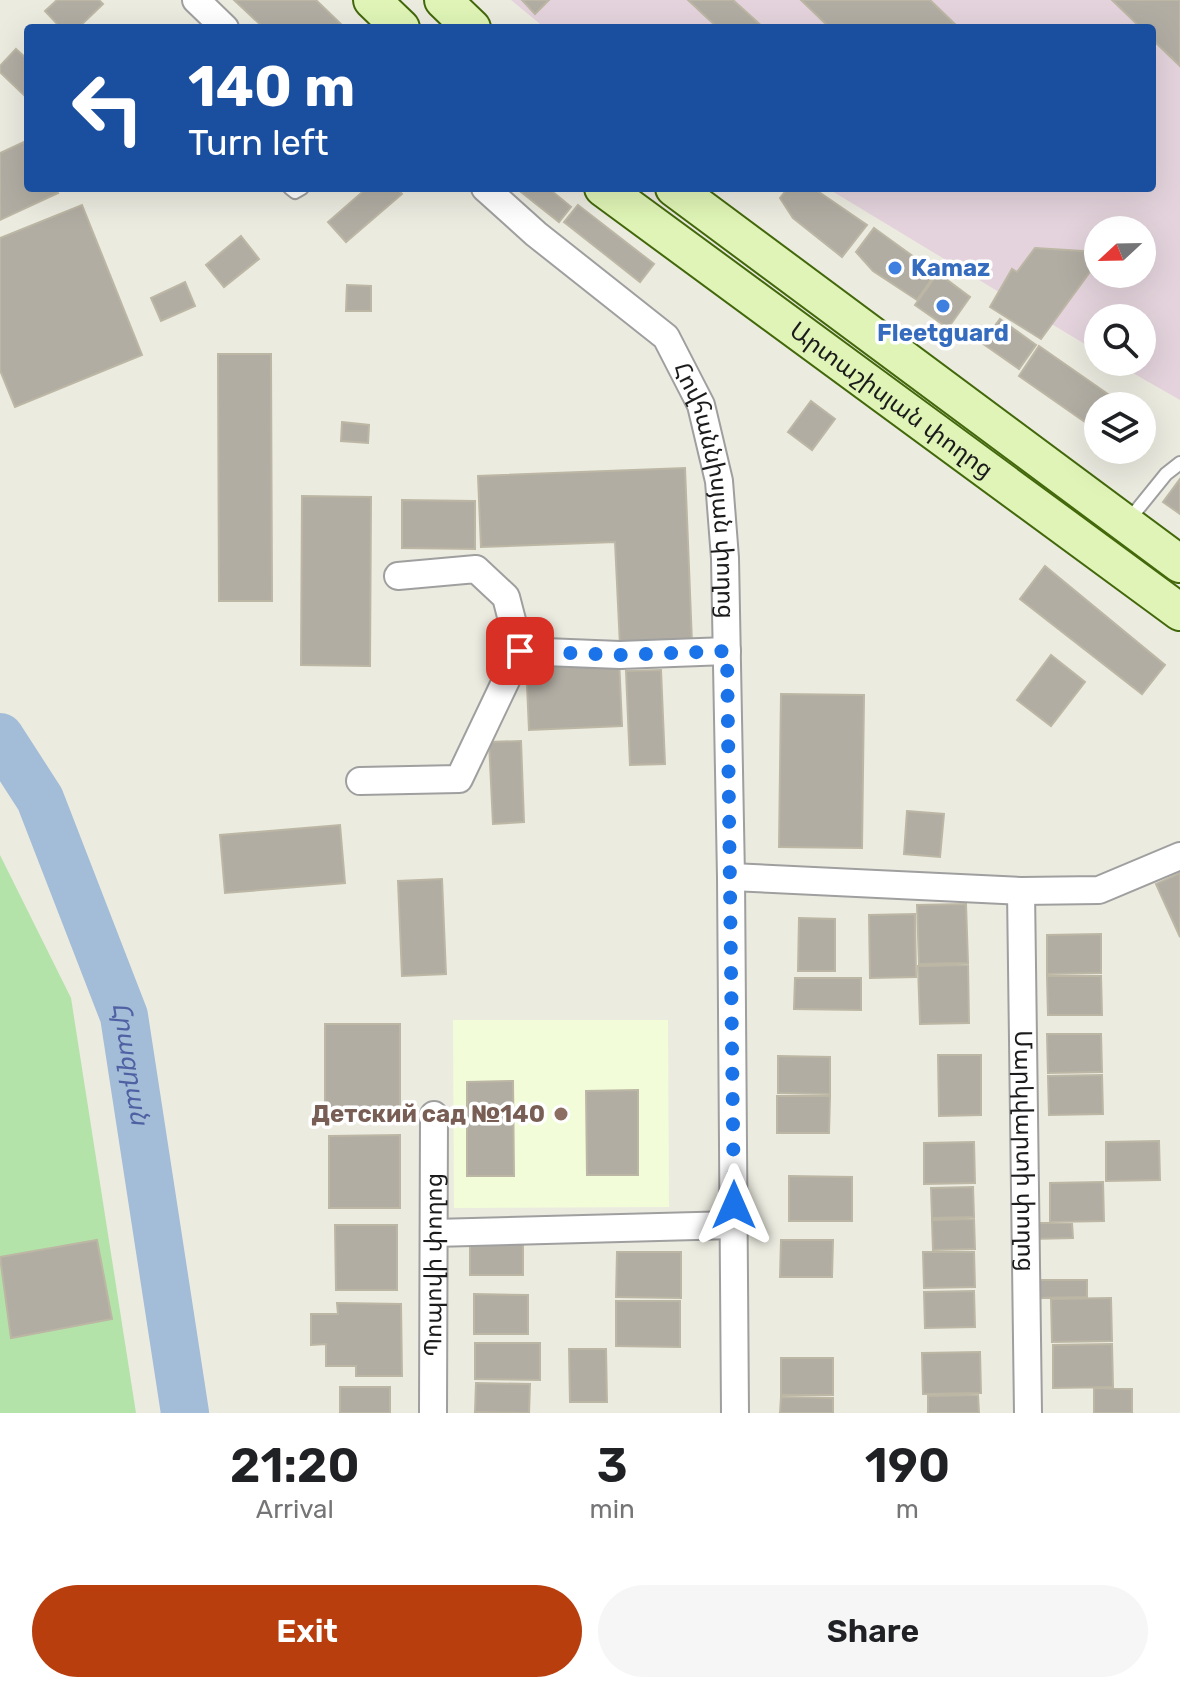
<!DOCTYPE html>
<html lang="en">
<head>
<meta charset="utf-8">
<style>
  body { margin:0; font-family:Rubik,"Noto Sans Armenian",sans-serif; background:#f6f6f6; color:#202124; height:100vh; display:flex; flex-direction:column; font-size:30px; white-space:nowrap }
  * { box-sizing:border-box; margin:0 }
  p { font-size:26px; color:#757577 }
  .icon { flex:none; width:44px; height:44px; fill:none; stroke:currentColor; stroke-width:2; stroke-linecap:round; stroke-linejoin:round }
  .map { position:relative; height:1413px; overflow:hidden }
  .sheet { display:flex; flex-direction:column; background:#fff; flex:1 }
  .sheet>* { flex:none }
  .banner { position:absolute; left:24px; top:24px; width:1132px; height:168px; border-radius:8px; box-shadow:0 8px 32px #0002; background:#1a4fa0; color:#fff; overflow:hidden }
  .needle { width:52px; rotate:248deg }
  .controls { position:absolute; left:1084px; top:216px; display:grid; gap:16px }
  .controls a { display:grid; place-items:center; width:72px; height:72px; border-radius:50%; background:#fff; box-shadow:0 8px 32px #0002; font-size:40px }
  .pin { position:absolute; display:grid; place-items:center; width:68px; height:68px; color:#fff; margin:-34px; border-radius:16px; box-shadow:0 4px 12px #0006 }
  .me { position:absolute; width:88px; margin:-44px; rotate:0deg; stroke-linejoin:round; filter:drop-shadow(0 0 6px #0008) }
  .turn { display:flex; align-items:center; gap:28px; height:168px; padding:0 32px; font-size:36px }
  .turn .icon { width:104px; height:104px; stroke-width:2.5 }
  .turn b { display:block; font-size:56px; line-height:68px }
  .eta { display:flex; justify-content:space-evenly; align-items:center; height:136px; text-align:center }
  .eta b { font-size:48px; font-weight:600; line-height:56px }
  .action { display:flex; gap:16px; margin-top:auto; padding:16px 32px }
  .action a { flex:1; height:92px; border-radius:48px; background:#b83e0d; color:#fff; font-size:32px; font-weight:600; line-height:92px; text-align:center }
  .action a+a { background:#f6f6f6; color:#202124 }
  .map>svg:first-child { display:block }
  .industrial { fill:#e4d3dc; fill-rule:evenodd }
  .education { fill:#f2fcd9 }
  .grass { fill:#b4e3a9 }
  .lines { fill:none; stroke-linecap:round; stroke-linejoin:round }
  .river { stroke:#a3bcd7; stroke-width:48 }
  .building { fill:#b1ada3; stroke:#bcb6a4; stroke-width:2 }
  .service-casing { stroke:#9f9f9f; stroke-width:16 }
  .minor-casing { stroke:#9f9f9f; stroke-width:30 }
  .secondary-casing { stroke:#43680b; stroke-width:40 }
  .service { stroke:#fff; stroke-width:12 }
  .minor { stroke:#fff; stroke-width:26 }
  .secondary { stroke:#dff4b6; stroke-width:36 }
  .route { stroke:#1a73e8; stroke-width:14; stroke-dasharray:0 25.2 }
  .shop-dot { fill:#3f7fe0; stroke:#fff; stroke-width:3 }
  .education-dot { fill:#8d6e63; stroke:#fff; stroke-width:3 }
  .labels { text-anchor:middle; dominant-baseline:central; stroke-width:7; stroke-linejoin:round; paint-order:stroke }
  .shop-label { font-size:24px; font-weight:bold; fill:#366cbe; stroke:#fff; text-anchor:start }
  .street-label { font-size:24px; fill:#1b1b1b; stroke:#fff }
  .education-label { font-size:24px; font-weight:bold; fill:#785e54; stroke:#fff; text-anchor:end }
  .water-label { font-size:26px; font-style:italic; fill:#4f60a3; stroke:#fff }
</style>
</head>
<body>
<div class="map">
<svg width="1180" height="1413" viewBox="0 0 1180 1413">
  <rect width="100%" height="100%" fill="#ecebe0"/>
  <path class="industrial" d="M511,0H1180V400L1114,362H1142V318H1098V352L827,188H1152V28H545ZM1098,230H1142V274H1098Z"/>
  <path class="education" d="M453,1020H668L669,1207L454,1208Z"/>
  <path class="grass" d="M0,855L71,998L136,1413H0Z"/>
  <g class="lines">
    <path class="river" id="s1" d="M0,737L40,799L124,1016L185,1413"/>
  </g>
  <path class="building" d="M57,0H99L103,4L78,28H61L45,11Z
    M234,0H316L345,28H264Z
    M522,0H549L535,14Z
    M688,0H733L764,28H718Z
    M801,0H930L959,28H830Z
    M1112,0H1180V66L1152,39V28H1141Z
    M16,49L28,60V99L0,72V66Z
    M28,140V188H55L58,193L0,220V153Z
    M367,188H397L402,194L346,242L328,222Z
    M516,188H555L553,192L571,207L559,222Z
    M788,188H813L867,225L842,257L793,218L780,198Z
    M82,205L142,355L15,407L0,370V238Z
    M578,205L654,264L640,282L564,222Z
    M874,228L936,273L917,300L873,271L856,252Z
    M241,236L259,259L224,287L206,265Z
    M1035,248L1098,252V261L1041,339L990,307L1012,269L1017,272Z
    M938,273L970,297L948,328L915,305Z
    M185,282L195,306L161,321L151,298Z
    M347,285L371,286V311H346Z
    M1000,319L1036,345L1019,369L982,343Z
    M1039,346L1125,406H1098V431L1019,376Z
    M218,354H271L272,601H219Z
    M811,401L835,419L812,450L788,432Z
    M342,422L369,425L368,443L341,441Z
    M685,468L692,643L620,646L615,542L481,547L478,476Z
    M1180,479V514L1163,502Z
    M302,496L371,497L370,666L301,665Z
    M402,500L475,501V549L402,548Z
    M1045,566L1165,665L1142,694L1020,599Z
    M1051,655L1085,682L1051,726L1017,700Z
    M619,658L622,726L529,730L526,662Z
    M661,670L665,764L630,765L626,671Z
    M781,694L864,695L862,848L779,847Z
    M521,741L524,822L493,824L489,742Z
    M907,811L944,814L940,857L904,854Z
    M340,825L345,883L225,893L220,835Z
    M1180,873V937L1156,884Z
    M442,879L446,974L402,976L398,881Z
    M966,904L968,963L919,964L917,905Z
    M915,914L916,977L870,978L869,915Z
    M799,918L835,919V971H798Z
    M1101,934V973L1047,974V935Z
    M968,965L969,1023L920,1024L918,966Z
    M1047,976H1101L1102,1015H1048Z
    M795,978H861V1010L794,1009Z
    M325,1024H400V1114H325Z
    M1047,1034H1101L1102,1072L1048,1073Z
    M938,1055H981V1115L939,1116Z
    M778,1056L830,1057V1094L778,1093Z
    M1102,1075L1103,1114L1049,1115L1048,1076Z
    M513,1081L514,1176H467V1082Z
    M638,1090V1175H587L586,1091Z
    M777,1096H830L829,1133H777Z
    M400,1135V1208H329V1136Z
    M1159,1141L1160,1180L1106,1181V1142Z
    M974,1142L975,1183L924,1184V1143Z
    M789,1176L852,1177V1221H789Z
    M1103,1182L1104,1221L1050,1222V1183Z
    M973,1187L974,1217L932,1218L931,1188Z
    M974,1219L975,1249L933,1250L932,1220Z
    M1030,1223H1072L1073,1238L1030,1239Z
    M335,1225H397V1290H336Z
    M470,1239H523V1275H470Z
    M97,1240L112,1319L11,1338L0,1257Z
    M781,1240H833L832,1277H780Z
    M617,1252H681V1298L616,1297Z
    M923,1252H974L975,1287L924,1288Z
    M1037,1280H1087V1297L1038,1298Z
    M974,1291L975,1327L925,1328L924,1292Z
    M474,1294L528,1295V1334H474Z
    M1111,1298L1112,1341L1052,1342L1051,1299Z
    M616,1301H680V1347L616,1346Z
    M337,1303L401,1304L402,1376H356V1366H326V1344L311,1345V1314H338Z
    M475,1343H540V1380L475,1379Z
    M1112,1344L1113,1387L1053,1388V1345Z
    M569,1349H606L607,1402H570Z
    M980,1352L981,1393L923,1394L922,1353Z
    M781,1358H833V1395H781Z
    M476,1383L530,1384L529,1413L475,1412Z
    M340,1387H390V1413H340Z
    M1094,1388L1132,1389V1413H1094Z
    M978,1395L979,1413H928V1396Z
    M781,1397L833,1398V1413H780Z"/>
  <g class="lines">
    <defs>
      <path id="service" d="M290,188L295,192L302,188
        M1128,521L1166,474L1180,463"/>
      <g id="minor">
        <path d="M196,0L225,28"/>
        <path id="s2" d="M485,188L536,234L666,337L701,405L719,481L725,558L731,877L735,1413"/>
        <path d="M398,576L476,569L506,597L520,651L620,655L727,651"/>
        <path d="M360,781L459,779L520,651"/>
        <path d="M731,877L1021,891L1099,890L1180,856"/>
        <path id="s3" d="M1021,891L1028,1413"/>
        <path d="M434,1233L734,1225"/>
        <path id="s4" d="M433,1413L434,1115"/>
      </g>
      <g id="secondary">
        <path d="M372,0L401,28"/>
        <path d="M443,0L472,28"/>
        <path id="s5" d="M603,188L1180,612"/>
        <path d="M674,188L1180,564"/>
      </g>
    </defs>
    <use href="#service" class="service-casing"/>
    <use href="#minor" class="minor-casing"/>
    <use href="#secondary" class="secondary-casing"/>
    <use href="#service" class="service"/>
    <use href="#minor" class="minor"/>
    <use href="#secondary" class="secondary"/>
  </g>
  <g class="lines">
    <path class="route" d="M520,651L620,655L727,651L734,1205"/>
  </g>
  <g class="shop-dot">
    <circle cx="895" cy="268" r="8"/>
    <circle cx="943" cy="306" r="8"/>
  </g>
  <circle class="education-dot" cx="561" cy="1114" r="8"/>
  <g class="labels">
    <g class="shop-label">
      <text x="911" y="268">Kamaz</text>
      <text x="943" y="333" text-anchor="middle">Fleetguard</text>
    </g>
    <g class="street-label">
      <text stroke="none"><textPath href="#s5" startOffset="358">Արտաշիսյան փողոց</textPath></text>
      <text stroke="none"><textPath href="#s2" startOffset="396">Հովհաննիսյան փողոց</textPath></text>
      <text stroke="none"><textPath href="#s3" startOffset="260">Մարկվարտի փողոց</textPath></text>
      <text stroke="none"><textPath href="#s4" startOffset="148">Պոպովի փողոց</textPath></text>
    </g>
    <g class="education-label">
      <text x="545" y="1114">Детский сад №140</text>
    </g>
    <g class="water-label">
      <text stroke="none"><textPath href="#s1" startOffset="354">Հրազդան</textPath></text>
    </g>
  </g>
</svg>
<div class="controls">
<a><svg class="needle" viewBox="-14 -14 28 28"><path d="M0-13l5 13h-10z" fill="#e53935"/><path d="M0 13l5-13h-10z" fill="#757577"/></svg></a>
<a><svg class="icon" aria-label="search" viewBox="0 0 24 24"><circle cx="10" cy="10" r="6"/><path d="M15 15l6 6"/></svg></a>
<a><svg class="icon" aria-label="layers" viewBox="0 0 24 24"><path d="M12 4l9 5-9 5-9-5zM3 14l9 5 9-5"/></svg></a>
</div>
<div class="pin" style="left:520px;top:651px;background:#d93025"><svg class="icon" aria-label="arrive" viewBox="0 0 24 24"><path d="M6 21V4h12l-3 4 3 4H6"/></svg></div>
<svg class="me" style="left:734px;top:1205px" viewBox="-20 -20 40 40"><path d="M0-17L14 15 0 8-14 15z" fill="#1a73e8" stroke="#fff" stroke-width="4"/></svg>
<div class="banner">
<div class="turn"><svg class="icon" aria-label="left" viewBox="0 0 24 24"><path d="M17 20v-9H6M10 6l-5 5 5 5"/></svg><div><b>140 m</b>Turn left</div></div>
</div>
</div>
<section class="sheet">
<div class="eta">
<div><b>21:20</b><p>Arrival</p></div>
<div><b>3</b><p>min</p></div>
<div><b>190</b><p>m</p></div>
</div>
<div class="action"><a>Exit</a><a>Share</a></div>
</section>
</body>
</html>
